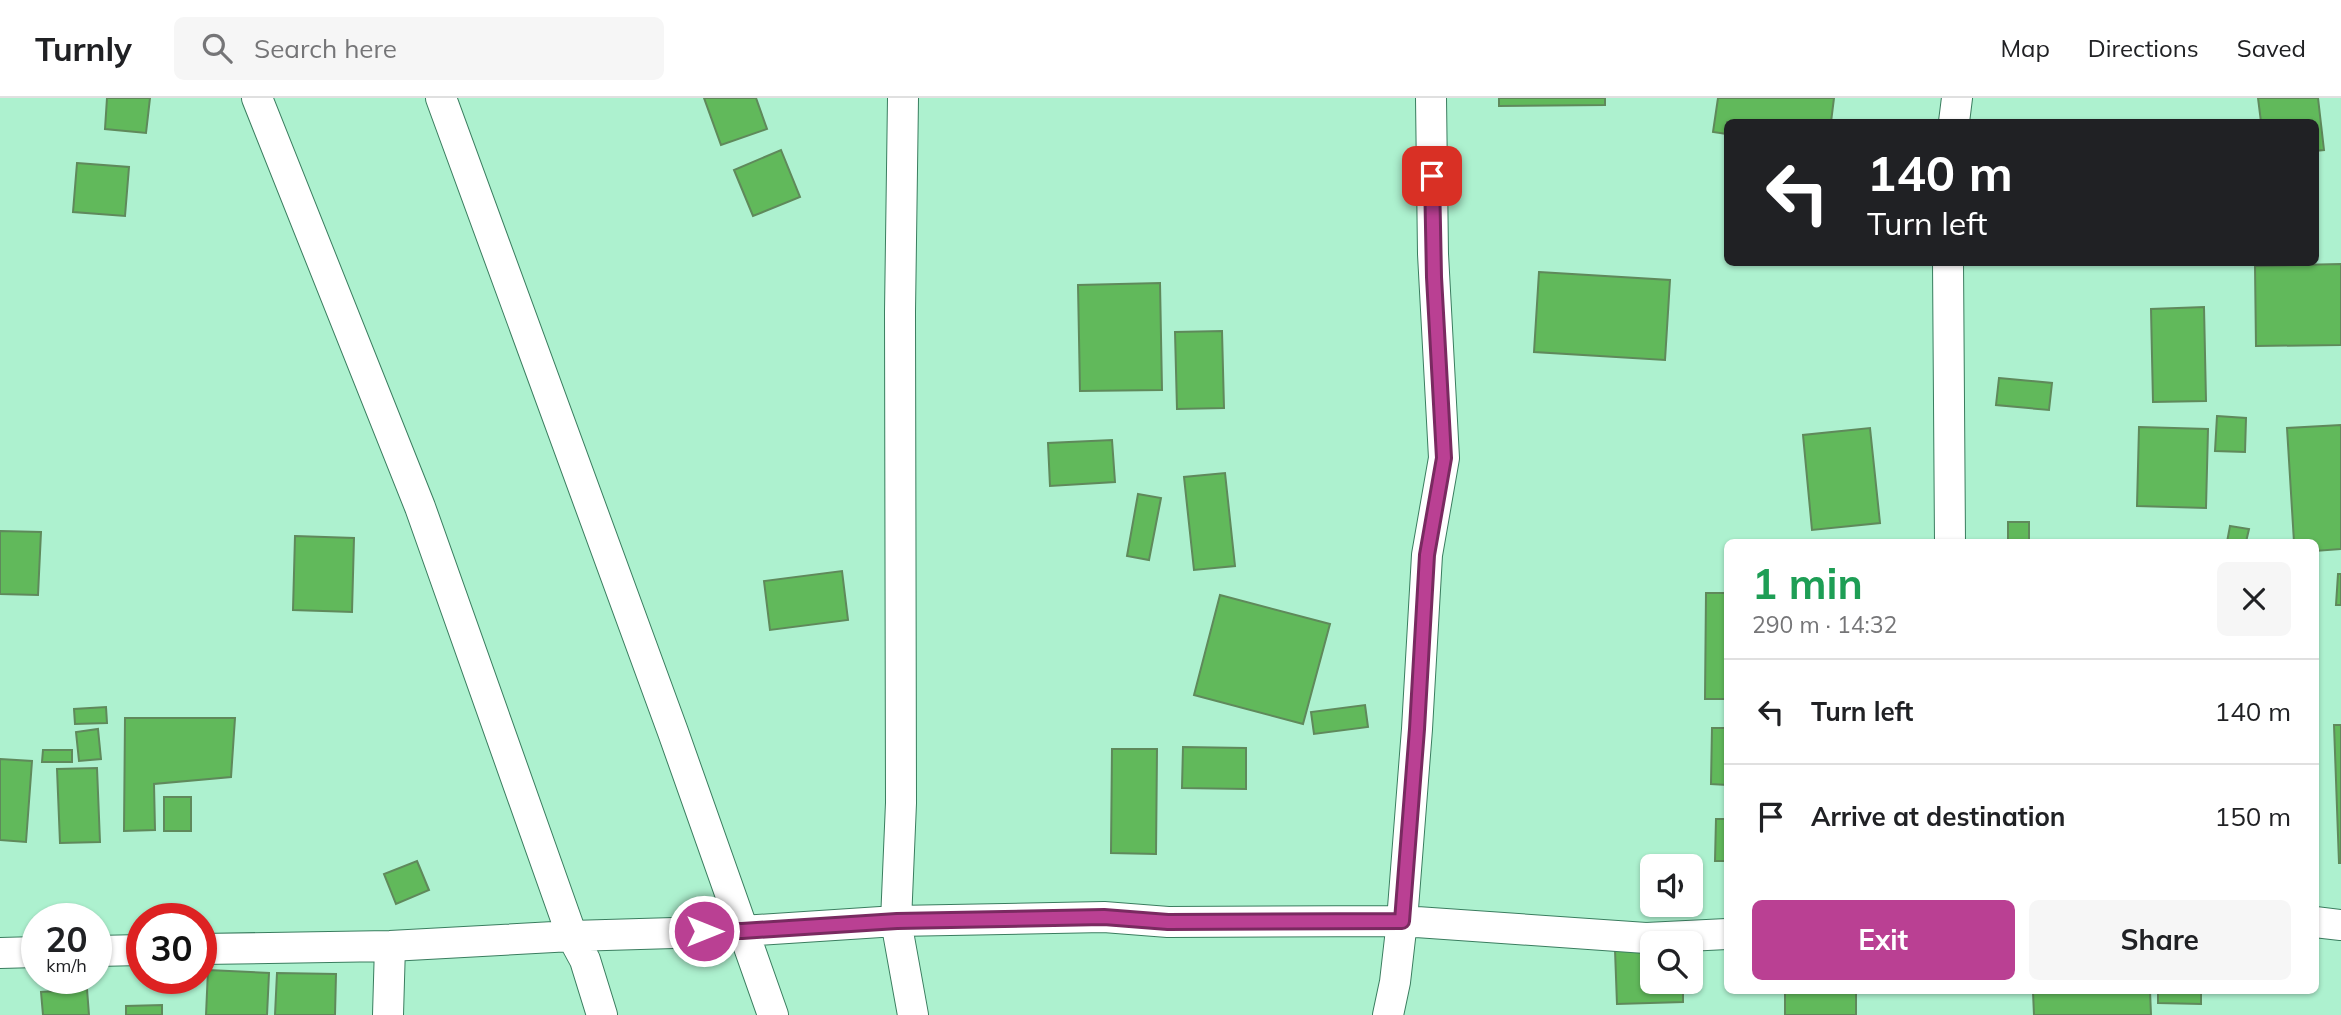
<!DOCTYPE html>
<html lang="en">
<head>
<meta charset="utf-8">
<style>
  body { margin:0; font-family:Mulish,sans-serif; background:#f6f6f6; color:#202124; height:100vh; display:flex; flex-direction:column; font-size:26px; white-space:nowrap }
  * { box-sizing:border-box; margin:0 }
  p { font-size:23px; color:#757577 }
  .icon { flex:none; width:38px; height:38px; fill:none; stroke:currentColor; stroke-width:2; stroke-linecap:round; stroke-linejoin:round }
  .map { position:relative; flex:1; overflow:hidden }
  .drawer { position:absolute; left:1724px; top:441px; width:595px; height:455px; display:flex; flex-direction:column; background:#fff; border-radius:10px; box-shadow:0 2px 5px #0004 }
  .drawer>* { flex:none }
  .top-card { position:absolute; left:1724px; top:21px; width:595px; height:147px; border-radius:10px; box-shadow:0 2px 5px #0004; background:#202124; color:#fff; overflow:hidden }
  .tools { position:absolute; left:1640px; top:756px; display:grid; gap:14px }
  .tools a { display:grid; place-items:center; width:63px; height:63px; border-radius:10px; background:#fff; box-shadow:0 2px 5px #0004; font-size:35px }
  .speed { position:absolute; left:21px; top:805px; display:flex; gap:14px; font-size:35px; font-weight:700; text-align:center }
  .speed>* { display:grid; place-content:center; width:91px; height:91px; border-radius:50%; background:#fff; box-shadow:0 2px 5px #0004; line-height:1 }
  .speed small { font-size:18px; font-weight:400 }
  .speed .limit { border:10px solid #d22; background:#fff; color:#111 }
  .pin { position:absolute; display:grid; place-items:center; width:60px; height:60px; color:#fff; margin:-30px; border-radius:14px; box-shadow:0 4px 10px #0006 }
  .me { position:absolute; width:77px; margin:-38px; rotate:90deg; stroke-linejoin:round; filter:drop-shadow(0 0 5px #0008) }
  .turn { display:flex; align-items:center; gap:24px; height:147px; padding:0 28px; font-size:32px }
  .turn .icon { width:91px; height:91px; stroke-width:2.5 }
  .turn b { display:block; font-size:49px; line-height:60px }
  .round { display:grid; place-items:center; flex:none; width:74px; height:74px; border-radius:10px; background:#f6f6f6 }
  .headline { display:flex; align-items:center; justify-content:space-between; height:119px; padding:0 28px }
  h1 { font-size:42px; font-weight:700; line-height:52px; color:#1e9e55 }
  .button { display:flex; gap:14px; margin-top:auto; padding:14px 28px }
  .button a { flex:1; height:80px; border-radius:10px; background:#ba4093; color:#fff; font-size:28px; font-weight:700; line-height:80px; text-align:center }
  .button a+a { background:#f6f6f6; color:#202124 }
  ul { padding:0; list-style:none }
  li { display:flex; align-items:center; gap:21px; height:105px; padding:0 28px; border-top:2px solid #e0e0e0 }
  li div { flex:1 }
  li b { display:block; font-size:26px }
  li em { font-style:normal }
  header { display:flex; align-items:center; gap:42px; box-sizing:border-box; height:98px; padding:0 35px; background:#fff; border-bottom:2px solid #e0e0e0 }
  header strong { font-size:33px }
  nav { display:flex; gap:38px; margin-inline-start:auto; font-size:24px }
  .search { width:490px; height:63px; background:#f6f6f6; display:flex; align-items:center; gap:18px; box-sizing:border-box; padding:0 24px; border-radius:10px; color:#757577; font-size:26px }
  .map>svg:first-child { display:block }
  .building { fill:#61b95b; stroke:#5f895b; stroke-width:2 }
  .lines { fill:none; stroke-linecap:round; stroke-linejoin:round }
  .street-casing { stroke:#3a7d5f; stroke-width:32 }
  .street { stroke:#fff; stroke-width:30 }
  .route-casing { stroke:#792a60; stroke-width:18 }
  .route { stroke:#ba4093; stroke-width:12 }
</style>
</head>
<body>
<header>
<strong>Turnly</strong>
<div class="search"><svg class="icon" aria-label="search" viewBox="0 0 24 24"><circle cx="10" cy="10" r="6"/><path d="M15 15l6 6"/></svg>Search here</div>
<nav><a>Map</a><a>Directions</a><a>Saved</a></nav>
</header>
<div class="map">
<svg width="2341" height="917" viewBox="0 0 2341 917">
  <rect width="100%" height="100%" fill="#adf1cf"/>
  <path class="building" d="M107,0H150L146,35L105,31Z
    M704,0H756L767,31L721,47Z
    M1499,0H1605V7L1499,8Z
    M1718,0H1834L1831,24H1727V36L1713,34Z
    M2258,0H2318L2324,52L2315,53V24H2261Z
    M1975,22L2030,24H1975Z
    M781,52L800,99L753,118L734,72Z
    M77,65L129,69L125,118L73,114Z
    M2341,166V247L2256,248L2255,168Z
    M1539,174L1670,182L1665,262L1534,254Z
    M1160,185L1162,292L1080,293L1078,187Z
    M2204,209L2206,303L2153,304L2151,211Z
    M1222,233L1224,310L1177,311L1175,234Z
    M1999,280L2052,285L2049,312L1996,307Z
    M2217,318L2246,320L2245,354L2215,353Z
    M2341,327V451L2315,453V444H2294L2287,330Z
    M2139,329L2208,331L2206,410L2137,408Z
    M1870,330L1880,425L1812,432L1803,337Z
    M1112,342L1115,384L1050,388L1048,345Z
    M1225,375L1235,468L1194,472L1184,379Z
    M1138,396L1161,400L1149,462L1127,458Z
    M2008,424H2029V444H2008Z
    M2230,428L2249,431L2246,444H2227Z
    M0,433L41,434L38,497L0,496Z
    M295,438L354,440L352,514L293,512Z
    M842,473L848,522L770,532L764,483Z
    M2338,476H2341V507H2336Z
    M1706,495H1727V601H1705Z
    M1220,497L1330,526L1303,626L1194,597Z
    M1365,607L1368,629L1314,636L1311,614Z
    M106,609L107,625L75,626L74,611Z
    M125,620H235L231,679L154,686L155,732L124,733Z
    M2334,627H2341V765H2339Z
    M1712,630H1727V687L1711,686Z
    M98,631L101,661L79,663L76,634Z
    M1183,649L1246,650V691L1182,690Z
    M1112,651H1157L1156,756L1111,755Z
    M43,652H72V664H42Z
    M0,661L32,663L26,744L0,742Z
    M97,670L100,744L60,745L57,671Z
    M164,699H191V733H164Z
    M1716,721H1727V763H1715Z
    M417,763L429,792L396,806L384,776Z
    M1652,851V884H1683V904L1617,906L1615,852Z
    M208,872L269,875L267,917H206Z
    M277,875L336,876L335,917H275Z
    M87,891L89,917H43L41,894Z
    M1785,892H1856V917H1785Z
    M2150,892L2151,917H2034L2033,894Z
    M2158,892H2201V906L2158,905Z
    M162,907V917H126V908Z"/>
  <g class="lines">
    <defs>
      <path id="street" d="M257,0L420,409L572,838L585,862L602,917
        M441,0L673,634L773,917
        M903,0L900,214L901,705L896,823L913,917
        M1954,24L1957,0
        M1948,164L1950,444
        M2315,824L2341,827
        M201,851L390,848L572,838L742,833L896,823L1104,819L1168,824L1402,823L1417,631L1427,457L1444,360L1433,156L1431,0
        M96,853L142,852
        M0,855L37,854
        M388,917L390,848
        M1388,917L1395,884L1402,823L1646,840L1727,836"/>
    </defs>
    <use href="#street" class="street-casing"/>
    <use href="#street" class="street"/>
  </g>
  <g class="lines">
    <defs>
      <path id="route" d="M704,833H742L897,823L1104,819L1168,824L1402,823L1417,631L1427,457L1444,360L1434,179L1432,78"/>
    </defs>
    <use href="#route" class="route-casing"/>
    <use href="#route" class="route"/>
  </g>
</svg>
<div class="tools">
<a><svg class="icon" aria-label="sound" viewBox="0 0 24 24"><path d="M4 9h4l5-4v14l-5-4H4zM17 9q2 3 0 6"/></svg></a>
<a><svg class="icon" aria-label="search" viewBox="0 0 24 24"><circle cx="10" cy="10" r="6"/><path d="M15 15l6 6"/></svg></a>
</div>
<div class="speed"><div>20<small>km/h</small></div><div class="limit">30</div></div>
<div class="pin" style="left:1432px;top:78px;background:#d93025"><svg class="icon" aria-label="arrive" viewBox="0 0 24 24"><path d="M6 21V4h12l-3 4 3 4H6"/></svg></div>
<svg class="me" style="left:704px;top:833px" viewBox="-20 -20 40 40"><circle r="17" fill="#ba4093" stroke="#fff" stroke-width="3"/><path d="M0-11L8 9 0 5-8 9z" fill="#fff"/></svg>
<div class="top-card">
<div class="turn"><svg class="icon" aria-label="left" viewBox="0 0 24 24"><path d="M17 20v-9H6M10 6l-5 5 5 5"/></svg><div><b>140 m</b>Turn left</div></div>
</div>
<section class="drawer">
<div class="headline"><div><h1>1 min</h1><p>290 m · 14:32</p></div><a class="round"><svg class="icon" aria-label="close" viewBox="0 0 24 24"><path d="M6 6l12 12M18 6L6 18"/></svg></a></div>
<ul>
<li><svg class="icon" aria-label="left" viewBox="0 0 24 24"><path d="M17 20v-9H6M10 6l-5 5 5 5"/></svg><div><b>Turn left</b></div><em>140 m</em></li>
<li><svg class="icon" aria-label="arrive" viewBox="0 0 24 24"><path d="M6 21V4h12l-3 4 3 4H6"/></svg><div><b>Arrive at destination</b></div><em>150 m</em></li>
</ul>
<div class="button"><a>Exit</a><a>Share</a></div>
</section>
</div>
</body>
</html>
